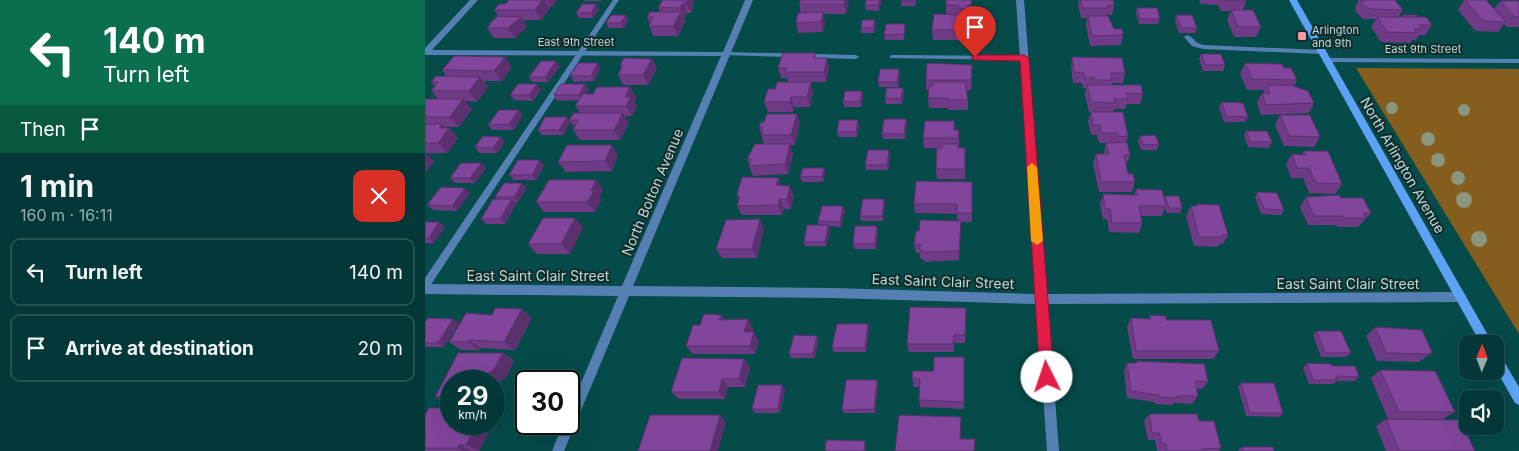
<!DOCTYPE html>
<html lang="en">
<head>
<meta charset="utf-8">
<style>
  body { margin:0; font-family:Inter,sans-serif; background:#0d3f40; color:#f1f3f6; height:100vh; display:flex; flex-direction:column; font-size:19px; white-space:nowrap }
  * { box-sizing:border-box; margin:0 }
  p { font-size:16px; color:#97acae }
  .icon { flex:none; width:28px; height:28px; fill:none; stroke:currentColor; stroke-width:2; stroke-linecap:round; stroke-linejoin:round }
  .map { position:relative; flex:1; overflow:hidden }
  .panel { display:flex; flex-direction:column; background:#043838; width:425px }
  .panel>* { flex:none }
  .hud { background:#0b6e4f; color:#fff; overflow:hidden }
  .needle { width:32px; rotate:1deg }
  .buttons { position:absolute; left:1034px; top:335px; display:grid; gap:10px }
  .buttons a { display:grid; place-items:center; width:45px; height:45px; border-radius:10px; background:#043838; box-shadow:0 5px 20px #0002,0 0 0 1px #255253; font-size:25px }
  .speed { position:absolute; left:15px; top:370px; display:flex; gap:10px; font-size:25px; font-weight:700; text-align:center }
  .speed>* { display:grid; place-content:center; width:65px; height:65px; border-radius:50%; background:#043838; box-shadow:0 5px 20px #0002,0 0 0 1px #255253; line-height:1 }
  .speed small { font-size:12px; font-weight:400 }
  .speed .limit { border:2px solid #111; border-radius:8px; background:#fff; color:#111 }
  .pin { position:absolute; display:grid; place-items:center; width:42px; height:42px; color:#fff; margin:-51px -21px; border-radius:50% 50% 50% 0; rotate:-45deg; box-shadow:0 0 5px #0007 }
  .pin .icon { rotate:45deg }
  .me { position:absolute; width:55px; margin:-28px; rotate:356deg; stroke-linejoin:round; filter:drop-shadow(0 0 4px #0008) }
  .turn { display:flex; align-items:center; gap:18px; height:105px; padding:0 20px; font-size:22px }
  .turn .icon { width:65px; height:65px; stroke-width:2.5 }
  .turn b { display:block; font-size:35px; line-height:42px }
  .then { display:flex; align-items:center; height:48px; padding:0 20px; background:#0003; gap:10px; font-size:19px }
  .round { display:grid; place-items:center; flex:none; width:52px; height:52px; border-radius:10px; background:#0d3f40 }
  .overview { display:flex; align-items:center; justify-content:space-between; height:85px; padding:0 20px }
  h1 { font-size:30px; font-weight:700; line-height:38px }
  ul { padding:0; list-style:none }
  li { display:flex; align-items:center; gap:15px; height:68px; margin:0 10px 8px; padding:0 10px; border:2px solid #255253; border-radius:10px }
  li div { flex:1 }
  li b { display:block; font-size:19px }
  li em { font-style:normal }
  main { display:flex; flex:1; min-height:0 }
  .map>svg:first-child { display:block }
  .green { fill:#855d1d }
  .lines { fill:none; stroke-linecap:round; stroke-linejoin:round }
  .service { fill:#5680b4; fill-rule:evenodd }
  .minor { fill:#5680b4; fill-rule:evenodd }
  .secondary { fill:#5ea2f5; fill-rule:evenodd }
  .tree { fill:#8a967d }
  .wall { fill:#6f3b86 }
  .shaded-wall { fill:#5a306d }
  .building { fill:#81459c; stroke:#5a306d }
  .route { fill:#e11d48; stroke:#92132f }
  .slow { fill:#f59e0b }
  .poi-dot { fill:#f49aa2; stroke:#132c2c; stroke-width:2 }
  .labels { text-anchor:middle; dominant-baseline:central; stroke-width:4; stroke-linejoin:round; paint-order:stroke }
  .far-poi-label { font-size:11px; fill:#bcdad9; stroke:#132c2c; text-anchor:start }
  .far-street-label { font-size:11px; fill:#bcdad9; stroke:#132c2c }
  .street-label { font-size:14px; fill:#bcdad9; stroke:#132c2c }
</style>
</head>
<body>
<main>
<section class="panel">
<div class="hud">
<div class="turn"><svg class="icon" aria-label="left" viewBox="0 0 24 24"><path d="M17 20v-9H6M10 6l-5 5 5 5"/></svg><div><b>140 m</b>Turn left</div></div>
<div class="then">Then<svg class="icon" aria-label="arrive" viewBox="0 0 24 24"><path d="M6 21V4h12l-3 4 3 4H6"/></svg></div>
</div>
<div class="overview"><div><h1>1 min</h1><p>160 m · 16:11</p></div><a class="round" style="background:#d93025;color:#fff"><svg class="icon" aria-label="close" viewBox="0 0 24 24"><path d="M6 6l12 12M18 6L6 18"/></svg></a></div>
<ul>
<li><svg class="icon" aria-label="left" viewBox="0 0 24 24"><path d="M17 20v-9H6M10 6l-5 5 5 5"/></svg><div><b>Turn left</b></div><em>140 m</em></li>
<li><svg class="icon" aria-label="arrive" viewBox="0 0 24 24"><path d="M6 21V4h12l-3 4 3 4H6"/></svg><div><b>Arrive at destination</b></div><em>20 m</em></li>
</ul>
</section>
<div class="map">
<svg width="1094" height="451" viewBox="0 0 1094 451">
  <rect width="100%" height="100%" fill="#054b4a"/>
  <path class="green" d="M931,68L1094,69V334Z"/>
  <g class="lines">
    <path class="service" d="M188,0H194L3,289L0,290V278Z
      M762,35C769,37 769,43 778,45L897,50L900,52L897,54L778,49L767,46L759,37Z
      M301,52L431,55L434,57L431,59L299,55V53Z
      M467,55L599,56L602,58L599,60L465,58V56Z"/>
    <path class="minor" d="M45,0H53L7,50L298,52L320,0H328L208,286L408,288L611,294L591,0H599L622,294L1036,292L1040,294L1041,297L1040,300L1036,302L623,304L634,451H622L612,304L408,298L204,296L139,451H127L138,424H144V411L193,296L0,294V284L197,286L296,56L0,55V48Z
      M898,58L1094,59V63L901,62H898Z"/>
    <path class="secondary" d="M864,0H872L1068,344H1056Z
      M1070,352L1074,353L1094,387V405L1090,403L1070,368Z"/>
  </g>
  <g class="tree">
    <circle cx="967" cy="108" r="6"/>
    <circle cx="1039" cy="110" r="6"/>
    <circle cx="1003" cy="139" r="7"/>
    <circle cx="1013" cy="160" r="7"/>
    <circle cx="1033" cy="178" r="7"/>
    <circle cx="1039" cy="200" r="8"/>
    <circle cx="1054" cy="239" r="8"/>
  </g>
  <path class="wall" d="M83,0H132L127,7H124L125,8L116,20H97L102,27L90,38H69L62,28L65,25L64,24L73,16L69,10L80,4Z
    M160,0H177L176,1H160Z
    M238,0H267L269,4L266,13H262L260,18H258L260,22L253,36H228L224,26L225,24L222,17L235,12L233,7Z
    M476,0H491L490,6H476Z
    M547,0L546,16H543V19H542V20L548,21L547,36H541V40H508L507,30L521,15V5Z
    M654,0H688L689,5L687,15H681V16L689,29L698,35L696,45L665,46L661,26L662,18H656L653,5Z
    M774,0H821V1L818,10L836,27L831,37H809L802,20L806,11H796L793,5L776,4Z
    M934,0H970L978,10L973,17H977L978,15L993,17L1007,25L1000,35H994L991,40H987L985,43L956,42L946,27L951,19H938L930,11L931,8L930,7Z
    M1039,0H1068H1061L1069,9L1075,1H1094V27H1082L1079,24L1073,32L1050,31L1033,10Z
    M424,2L421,14H398L400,22L398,32L373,33L371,23L376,13L374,4Z
    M456,3L454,11L441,10L440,5Z
    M712,8L735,19L733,24H714L711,13Z
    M174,9L168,18H154L151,13Z
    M201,15L203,20L199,28H184L181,23Z
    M751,15L772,28L770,33H754L750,21Z
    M451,25L449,33H436V28Z
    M480,29L479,40H460L459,35Z
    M390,53L391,58H402L404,69L401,82H363L362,78H356L353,68Z
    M776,54L800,65L798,71H778L774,59Z
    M80,57L87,67L77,81H59L63,87L52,102L40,101L47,109L34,127H20L21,128H24L33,138L22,153H0L9,161L0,173V99H13L6,91L10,86L6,82L22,77L17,70Z
    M647,57L700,73L698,83H687L686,85L718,94L715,104H702L700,109H689L688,112L703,136L701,142L705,155L701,165L703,174L710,182L707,192H674L668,164L671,154H679L681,143H674L672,135H666L663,122L666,112H664L660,95L661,88H658L657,83H648L646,67Z
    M227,59L232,69L223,85H198L193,75L196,68L195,65Z
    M820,63L859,68L872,80L869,86L889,103L884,113L836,115L832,103L837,93H838L840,90H822L815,74Z
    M135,67L123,82H107L104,77Z
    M176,68L169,81L149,82L145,76Z
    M475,74L473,87H454L453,82Z
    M547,75L546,90H541L543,100V110H523V108H504L503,98L504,90H501V80Z
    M112,84L116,90L108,101L89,100L85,95Z
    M160,84L164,89L161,94H168L205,87L211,97L209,102L212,107L207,116H200L204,123L195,140H155L148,130L149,127L144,120L155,113L150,106L154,100L132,101L129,95Z
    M478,88L479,93L477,104H461L460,98Z
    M350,89L388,92L385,107H369L368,112H343L339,102Z
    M437,91L438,97L436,107H419L418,102Z
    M797,102L823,117L820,122H799L794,107Z
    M372,114L375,124L370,145H365L368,154L363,174L328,176L324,166V163L322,159L339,144L334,127L339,122Z
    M98,115L89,130H67L63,125Z
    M855,115L895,137L889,147L859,146L850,125Z
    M142,117L145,123L138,135H117L113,130Z
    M481,119L482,124L480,139H458L457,134Z
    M529,121L530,130H534V148H540V179H512L511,169L517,148H499L498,138Z
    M434,125L432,137H413L412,132Z
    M821,131L847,142L844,148L823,147L819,136Z
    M715,136L734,144L732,150H716L713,141Z
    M80,142L72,153H54L50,147Z
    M879,151L917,184L910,194L884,193L878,178H866L861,164L867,154L876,155Z
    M193,155L187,171L141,172L133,162Z
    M465,155L463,170H441L440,165Z
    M115,160L119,166L111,180H89L84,175Z
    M56,163L61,168L50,183H30L25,178Z
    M399,168L400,173L398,182H377L375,177Z
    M171,180L178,190L174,198L176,200L170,212H119L111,202Z
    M547,182V222H536L534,260L501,262L495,258V253H491L489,244L494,231L532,221V214L490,213L489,204Z
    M356,186L369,196L366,209H359L357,215H317L312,206L314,200L312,196Z
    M40,188L45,193L32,211L8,210L2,205Z
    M102,188L93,202H90L91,204L80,224H61L56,219L72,199L70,197Z
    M711,189L739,199L740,196L757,208L755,213H742L740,208L737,216H716L717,223L714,233L684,232L682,219H678L675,204L678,194L709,195Z
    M832,192L859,210L856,215L836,214L830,197Z
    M881,197L916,198L946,213L933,227H912L911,225H883L875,207Z
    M459,199L460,204L458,221H436L435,216Z
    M772,204L803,235L798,244H794L793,247L769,246L761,216L766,206H771Z
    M418,206L420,211L416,227L404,226L405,230L401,246H380L379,242L394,225L393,221Z
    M150,218L158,227L145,254H112L103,244Z
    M0,222H14L20,227L9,243H0Z
    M339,229L332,258H297L291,249Z
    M453,231L451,249H429L428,244Z
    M541,308L540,343H529V352H484L482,344Z
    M296,315L300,320L323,319L328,328L327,332L334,341L330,354H268L261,346L275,325Z
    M725,315L741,320L794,351L788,359H708L702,327L706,318L724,319Z
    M107,318L90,350L55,348L54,350H36L24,342Z
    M28,319L34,323L19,347H0V322Z
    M443,324L444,329L441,352H409L407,348Z
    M950,327L1007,352L994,362L952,361L941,336Z
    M892,331L926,353L921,357H896L888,335Z
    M392,336L393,340L390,358H366L364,354Z
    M33,353H78L89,361L81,377L72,384H69V381H26V404H23L10,397Z
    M539,357V409L495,407L494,400L495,387H489L487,379L509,371Z
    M712,361L783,382L777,389H771L773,396L767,404L749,403L748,405L730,404L729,402L702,398L699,371L702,363H710Z
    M882,363L907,366L934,377L929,381H912L908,384H884L878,368Z
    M325,367L320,387H303L300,399H254L246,392Z
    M955,370L1030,412L1018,419H963L946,378Z
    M816,383L858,413L854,417L821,416L813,387Z
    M453,384L450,413H419L417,410Z
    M357,385L360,389L355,413H330L327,409Z
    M724,414L774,421L796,448L794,451H732L730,440H723L719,421Z
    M0,415L26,424H68L54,451H0Z
    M961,419L1050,451H961L951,426Z
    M817,447L849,451H814L813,450Z"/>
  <path class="shaded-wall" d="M117,0H120L125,8L116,20L110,10Z
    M123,0H132L127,7Z
    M259,0H267L269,4L266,13Z
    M420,0H423L424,2L421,14L419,4Z
    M455,0H456V3L454,11L453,5Z
    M258,3L262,13L260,18L255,8Z
    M171,4L174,9L168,18L166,13Z
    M256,12L260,22L253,36L248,26Z
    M398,12L400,22L398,32L396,22Z
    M201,15L203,20L199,28L196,23Z
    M96,17L102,27L90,38L83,28Z
    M450,20L451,25L449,33L448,28Z
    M80,57L87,67L77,81L69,71Z
    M402,58L404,69L401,82L399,72Z
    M227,59L232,69L223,85L218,75Z
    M131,61L135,67L123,82L120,77Z
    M173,63L176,68L169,81L166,76Z
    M474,69L475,74L473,87L472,82Z
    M55,77L63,87L52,102L44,91Z
    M386,82L388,92L385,107L382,97Z
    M112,84L116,90L108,101L104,95Z
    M160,84L164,89L157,100L154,95Z
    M205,87L211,97L209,102L212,107L207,116L201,106L200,97Z
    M478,88L479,93L477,104L476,99Z
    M437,91L438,97L436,107L435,102Z
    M366,97L369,107L368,112L365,102Z
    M38,99L47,109L34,127L25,117Z
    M94,110L98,115L89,130L84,124Z
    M198,113L204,123L195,140L189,130Z
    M372,114L375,124L370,145L366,135Z
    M142,117L145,123L138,135L134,130Z
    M481,119L482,124L480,139L479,134Z
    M433,120L434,125L432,137L431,132Z
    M17,124L23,130L24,128L33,138L22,153L13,143L14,128Z
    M76,137L80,142L72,153L68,148Z
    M365,144L368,154L363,174L360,164Z
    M187,145L193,155L187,171L180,161Z
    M464,150L465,155L463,170L462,165Z
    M0,153L9,161L0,173Z
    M115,160L119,166L111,180L107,175Z
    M56,163L61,168L50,183L45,178Z
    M399,168L400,173L398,182L397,176Z
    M354,178L357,188L351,185Z
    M171,180L178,190L174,198L176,200L170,212L162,202L166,191Z
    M97,183L102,188L93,202L89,197Z
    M365,186L369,196L366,209L362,199Z
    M40,188L45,193L32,211L27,206Z
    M87,199L91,204L80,224L75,219Z
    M355,199L359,209L357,215L353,205Z
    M459,199L460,204L458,221L457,216Z
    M418,206L420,211L416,227L415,222Z
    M150,218L158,227L145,254L136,244Z
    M335,219L339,229L332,258L327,249Z
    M536,221V230L534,260V251Z
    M14,222L20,227L9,243L4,238Z
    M403,225L405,230L401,246L400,242Z
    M452,226L453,231L451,249L450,244Z
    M97,309L107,318L90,350L79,342Z
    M296,315L302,323L294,320Z
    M28,319L34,323L19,347L13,343Z
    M323,319L328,328L324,341L319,332Z
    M443,324L444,329L441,352L440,348Z
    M329,332L334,341L330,354L325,346Z
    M392,336L393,340L390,358L388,354Z
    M44,340L55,348L54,350L42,342Z
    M78,353L89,361L81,377L72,384L69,382V381H67L60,376Z
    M319,359L325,367L320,387L314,379Z
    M56,376L64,381H54Z
    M297,379L303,387L300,399L294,392Z
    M452,380L453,384L450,413L449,409Z
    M357,385L360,389L355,413L353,409Z
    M25,391L26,392V400L22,397Z
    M295,415L301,422L293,451H285Z
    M52,424H68L54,451L41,445Z
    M440,441L441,444V451H439Z
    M34,445L46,451H38L32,448Z"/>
  <path class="building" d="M84,0H117L110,10H69L74,4H80Z
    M238,0H263L261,3H258L255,8L233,7Z
    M376,0H420L419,4H374Z
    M441,0H455L453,5H440Z
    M476,0H490V1H476Z
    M521,0H546V6L543,5V9L534,8V5H521Z
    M656,0H688L689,5H682L683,8H657Z
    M799,0H821V1H800Z
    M938,0H970L978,10L944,9L935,1H939Z
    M1040,0H1061L1081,22L1058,21Z
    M1075,1H1094V17H1090Z
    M157,4H171L166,13H151Z
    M712,8H732L735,19H715Z
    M806,10H828L836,27H813Z
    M225,12H256L248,26H224L228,17H222Z
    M398,12L396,22L371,23L373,13Z
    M509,14L541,15L542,20L548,21L547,26H541V30H507Z
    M186,15H201L196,23H181Z
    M751,15H767L772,28H756Z
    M978,15H992L993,17H979Z
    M73,16L96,17L83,28H62L66,24H64Z
    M663,16H683L689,29H697L698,35L667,36Z
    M952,17H1001L1007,25H994L997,29H989L992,33L962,32Z
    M437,20H450L448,28H436Z
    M461,24H480L479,34L459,35Z
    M358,53H390L388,58H402L399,72H360L362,68H353Z
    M776,54H796L800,65H780Z
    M29,56L80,57L69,71L17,70Z
    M647,57L697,58L700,73H686L687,80H669V77L660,78L659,73L649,72Z
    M199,58L227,59L218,75H193L198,65H195Z
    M116,61H131L120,77H104Z
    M153,63H173L166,76H145Z
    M502,63L547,65L546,80H501Z
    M820,63L857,64L859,68H866L872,80L827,79Z
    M455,69H474L472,82H453Z
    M11,76L55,77L44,91H6L13,82H6Z
    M352,82H386L382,97H366L365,102H339L343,89H350Z
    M508,82H540L543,100H523V98H503L504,86H508Z
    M93,84H112L104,95H85Z
    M136,84H160L154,95H129Z
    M662,85H716L718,94L702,93L703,99H689L690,103L666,102Z
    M842,85H865L883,91L889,103L841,105L837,93L845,94Z
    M172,87H205L200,97H206L201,106H150L158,94H168Z
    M462,88H478L476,99L460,98Z
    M420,91H437L435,102H418Z
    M0,99H38L25,117H0Z
    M797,102L818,103L823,117L801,116Z
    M74,110H94L84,124L63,125Z
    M666,112H698L703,136L693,137V133H676L675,125H668Z
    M149,113H198L189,130H148L153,120H144Z
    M342,114H372L366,135H336L338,127H334L336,122H339Z
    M855,115H885L895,137L864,136Z
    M120,117H142L134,130H113Z
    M459,119H481L479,134H457Z
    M414,120H433L431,132H412Z
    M500,121H529V130H534L533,138H498Z
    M0,124H17L14,128H24L13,143H0Z
    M821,131H842L847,142H826Z
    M730,135L734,144L718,145L715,136Z
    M58,136L76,137L68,148L50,147Z
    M702,142L705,155H699L703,174H708L710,182H676L671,154H684L681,143Z
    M330,144H365L360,164L324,166L326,159H322Z
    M517,144H533V148H540V169H511L512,148H517Z
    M142,145H187L180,161L133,162Z
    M443,150H464L462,165H440Z
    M879,151H903L917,184L891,183L884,168H872L867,154L880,155Z
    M93,160H115L107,175H84Z
    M36,163H56L45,178H25Z
    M378,168H399L397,176L375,177Z
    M317,177L354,178L351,185L365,186L362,199H355L353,205L312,206L315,196H312L313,190Z
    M124,180H171L166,191H169L162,202H111Z
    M491,181L547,182V213H532V204H489Z
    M79,183H97L89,197H70Z
    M16,187L40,188L27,206L2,205Z
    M711,189L737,190L741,206H714L717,223H687L685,209H680L678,194L712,195Z
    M832,192L852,193L859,210L839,209Z
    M914,195L916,198H938L946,213H938L941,218H919L918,216H889L881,197Z
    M740,196H754L757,208H744Z
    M68,199H87L75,219H56Z
    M438,199H459L457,216H435Z
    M772,204L794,205L803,235H797L798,237H774L766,206H772Z
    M397,206H418L415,222L393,221Z
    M118,218H150L136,244H103Z
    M335,219L327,249H291L301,220Z
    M495,220L536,221L534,251L500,252L494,248L496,244H489L491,231H494Z
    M0,222H14L4,238H0Z
    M382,225H403L400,242H379Z
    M430,226H452L450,244H428Z
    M485,307L541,308L540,335H529L528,344H482Z
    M70,308L97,309L79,342L44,340L42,342H24L41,313L67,315Z
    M279,314L296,315L294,320L323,319L319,332H329L325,346H261L268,325H275Z
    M725,315L741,316V320H786L794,351H711L706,318L726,319Z
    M3,318L28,319L13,343H0V322Z
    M412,324H443L440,348H407Z
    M950,327L997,330L1007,352L1005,354L961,353Z
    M892,331H916L926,353H900Z
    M369,335L392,336L388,354H364Z
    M33,353H78L69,369L60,376H56L54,381H26V391H25L22,397H10Z
    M509,357H539V402L494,400L495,379H487L488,371H509Z
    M257,358L319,359L314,379H297L294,392H246Z
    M712,361L779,364L783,382L770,381L773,396H752L753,398L734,397V395L706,391L702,363H712Z
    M882,363L906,364L907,366H930L934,377L911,376L912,380H888Z
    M955,370L1010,371L1030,412H974Z
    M421,380H452L449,409L417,410Z
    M816,383H849L858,413H825Z
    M333,385H357L353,409H327Z
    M4,408H26V424H52L41,445H34L32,448H0V415Z
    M724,414H772L774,421H789L796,448L776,449L777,451H742L741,444H737L734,433H727Z
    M225,415H295L285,451H213Z
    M474,415L536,417L535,439H550L549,451H470Z
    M961,419L1035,420L1050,451H974Z
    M401,440L440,441L439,451H400Z
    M817,447H848L849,451H818Z"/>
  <path class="route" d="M547,55H599L604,58L629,377L627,382L622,384L617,382L615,377L595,61L550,60L547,59Z"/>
  <path class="slow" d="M607,163L612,167L618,241L612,245L606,241L602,167Z"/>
  <rect class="poi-dot" x="872" y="31" width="10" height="10" rx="2.5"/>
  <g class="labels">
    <g class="far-poi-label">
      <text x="887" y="30">Arlington<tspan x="887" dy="13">and 9th</tspan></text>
    </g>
    <g class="far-street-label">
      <text x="151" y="42">East 9th Street</text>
      <text x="998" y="49">East 9th Street</text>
    </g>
    <g class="street-label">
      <text transform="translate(978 165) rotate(60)">North Arlington Avenue</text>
      <text transform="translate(227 192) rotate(-67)">North Bolton Avenue</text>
      <text x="113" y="275">East Saint Clair Street</text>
      <text transform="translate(518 281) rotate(2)">East Saint Clair Street</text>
      <text x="923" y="283">East Saint Clair Street</text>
    </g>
  </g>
</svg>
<div class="buttons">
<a><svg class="needle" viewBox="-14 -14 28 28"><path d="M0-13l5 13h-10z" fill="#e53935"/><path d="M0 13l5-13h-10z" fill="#97acae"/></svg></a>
<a><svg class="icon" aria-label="sound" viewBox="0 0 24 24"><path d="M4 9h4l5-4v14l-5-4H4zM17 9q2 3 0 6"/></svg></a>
</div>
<div class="speed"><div>29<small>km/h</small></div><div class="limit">30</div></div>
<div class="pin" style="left:550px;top:57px;background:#d93025"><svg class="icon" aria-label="arrive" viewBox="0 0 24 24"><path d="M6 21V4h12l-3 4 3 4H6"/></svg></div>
<svg class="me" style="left:622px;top:377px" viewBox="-20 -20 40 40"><circle r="19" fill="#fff"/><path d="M0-13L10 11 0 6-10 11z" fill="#e11d48"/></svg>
</div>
</main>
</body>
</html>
